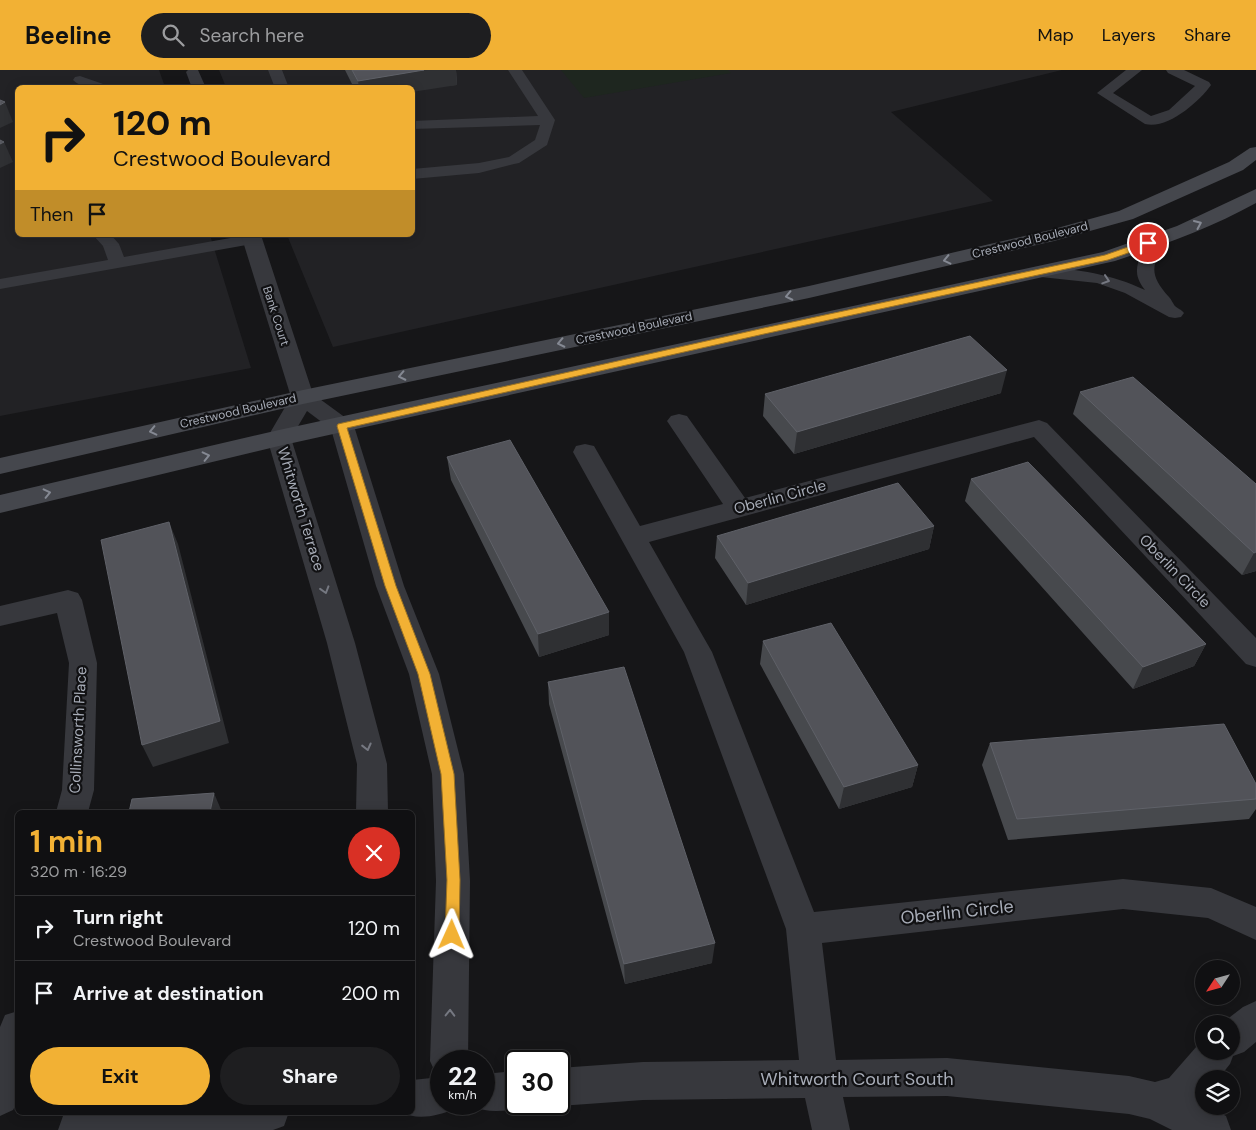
<!DOCTYPE html>
<html lang="en">
<head>
<meta charset="utf-8">
<style>
  body { margin:0; font-family:"DM Sans",sans-serif; background:#1e1e20; color:#f1f3f6; height:100vh; display:flex; flex-direction:column; font-size:19px; white-space:nowrap }
  * { box-sizing:border-box; margin:0 }
  p { font-size:16px; color:#9c9d9f }
  .icon { flex:none; width:28px; height:28px; fill:none; stroke:currentColor; stroke-width:2; stroke-linecap:round; stroke-linejoin:round }
  .map { position:relative; flex:1; overflow:hidden }
  .side { position:absolute; left:15px; top:740px; width:400px; height:305px; display:flex; flex-direction:column; background:#101012; border-radius:8px; box-shadow:0 2px 12px #0003,0 0 0 1px #303032 }
  .side>* { flex:none }
  .banner { position:absolute; left:15px; top:15px; width:400px; height:152px; border-radius:8px; box-shadow:0 2px 12px #0003,0 0 0 1px #303032; background:#f2b134; color:#111; overflow:hidden }
  .needle { width:32px; rotate:234deg }
  .tools { position:absolute; left:1195px; top:890px; display:grid; gap:10px }
  .tools a { display:grid; place-items:center; width:45px; height:45px; border-radius:50%; background:#101012; box-shadow:0 2px 12px #0003,0 0 0 1px #303032; font-size:25px }
  .speed { position:absolute; left:430px; top:980px; display:flex; gap:10px; font-size:25px; font-weight:700; text-align:center }
  .speed>* { display:grid; place-content:center; width:65px; height:65px; border-radius:50%; background:#101012; box-shadow:0 2px 12px #0003,0 0 0 1px #303032; line-height:1 }
  .speed small { font-size:12px; font-weight:400 }
  .speed .limit { border:2px solid #111; border-radius:8px; background:#fff; color:#111 }
  .pin { position:absolute; display:grid; place-items:center; width:42px; height:42px; color:#fff; margin:-21px; border:2px solid #fff; border-radius:50%; box-shadow:0 1px 5px #0007 }
  .me { position:absolute; width:55px; margin:-28px; rotate:1deg; stroke-linejoin:round; filter:drop-shadow(0 0 4px #0008) }
  .turn { display:flex; align-items:center; gap:18px; height:105px; padding:0 15px; font-size:22px }
  .turn .icon { width:65px; height:65px; stroke-width:2.5 }
  .turn b { display:block; font-size:35px; line-height:42px }
  .then { display:flex; align-items:center; height:48px; padding:0 15px; background:#0003; gap:10px; font-size:19px }
  .round { display:grid; place-items:center; flex:none; width:52px; height:52px; border-radius:26px; background:#1e1e20 }
  .headline { display:flex; align-items:center; justify-content:space-between; height:85px; padding:0 15px }
  h1 { font-size:30px; font-weight:700; line-height:38px; color:#f2b134 }
  .cta { display:flex; gap:10px; margin-top:auto; padding:10px 15px }
  .cta a { flex:1; height:58px; border-radius:30px; background:#f2b134; color:#111; font-size:20px; font-weight:700; line-height:58px; text-align:center }
  .cta a+a { background:#1e1e20; color:#f1f3f6 }
  ul { padding:0; list-style:none }
  li { display:flex; align-items:center; gap:15px; height:65px; padding:0 15px; border-top:1px solid #303032 }
  li div { flex:1 }
  li b { display:block; font-size:19px }
  li em { font-style:normal }
  header { display:flex; align-items:center; gap:30px; box-sizing:border-box; height:70px; padding:0 25px; background:#f2b134; color:#111 }
  header strong { font-size:24px }
  nav { display:flex; gap:28px; margin-inline-start:auto; font-size:18px }
  .search { width:350px; height:45px; background:#1e1e20; display:flex; align-items:center; gap:12px; box-sizing:border-box; padding:0 18px; border-radius:28px; color:#9c9d9f; font-size:19px }
  .map>svg:first-child { display:block }
  .built { fill:#222225 }
  .green { fill:#1e261f }
  .lines { fill:none; stroke-linecap:round; stroke-linejoin:round }
  .service { fill:#37383d; fill-rule:evenodd }
  .minor { fill:#37383d; fill-rule:evenodd }
  .secondary { fill:#45474d; fill-rule:evenodd }
  .wall { fill:#47494d }
  .shaded-wall { fill:#2f3033 }
  .building { fill:#525359; stroke:#5f6168 }
  .oneway { stroke:#858993 }
  .oneway2 { stroke:#757881 }
  .route { fill:#f2b134; stroke:#9d7322 }
  .labels { text-anchor:middle; dominant-baseline:central; stroke-width:4.5; stroke-linejoin:round; paint-order:stroke }
  .far-street-label { font-size:12px; fill:#a8adb8; stroke:#111113 }
  .street-label { font-size:15px; fill:#a8adb8; stroke:#111113 }
  .near-street-label { font-size:18px; fill:#a8adb8; stroke:#111113 }
</style>
</head>
<body>
<header>
<strong>Beeline</strong>
<div class="search"><svg class="icon" aria-label="search" viewBox="0 0 24 24"><circle cx="10" cy="10" r="6"/><path d="M15 15l6 6"/></svg>Search here</div>
<nav><a>Map</a><a>Layers</a><a>Share</a></nav>
</header>
<div class="map">
<svg width="1256" height="1060" viewBox="0 0 1256 1060">
  <rect width="100%" height="100%" fill="#161618"/>
  <path class="built" d="M0,0H159L165,17L18,18V165H210L251,298L0,346Z
    M219,0H1062L891,42L993,131L333,277L287,165H412V18L226,17Z"/>
  <path class="green" d="M561,0H728L731,3L584,28Z"/>
  <g class="lines">
    <path class="service" d="M188,0H198L206,18H192L186,2Z
      M268,0H282L289,18H275Z
      M508,0H522L555,50L547,75L519,93L514,94L479,103L412,109V99L479,93L509,87L535,70L540,55L412,59V51L538,46Z
      M1126,0H1142L1113,23L1151,46L1169,40L1195,16L1168,3L1166,0H1184L1209,12L1211,15C1199,32 1167,60 1145,54L1097,23Z
      M80,6L106,15L108,18C96,18 82,19 73,10L75,7Z
      M1161,163L1167,165L1169,168C1152,193 1147,203 1169,227C1171,229 1174,235 1175,236C1178,239 1181,239 1184,243L1181,247L1175,248L1169,247L1125,223L1097,213L1041,207L1035,206L1033,202L1035,198L1041,197C1078,199 1111,204 1145,220C1141,215 1137,208 1137,202C1136,189 1149,166 1161,163Z
      M93,165H111L119,174L124,187L247,165L258,166L260,169L258,172L252,174L0,219V209L108,190L103,176Z"/>
    <path class="minor" d="M241,165H261L313,324L350,351L354,356L404,516L439,604L464,704L470,811L468,991H441V1006L436,1004L430,991L436,811L432,704L409,604L376,516L331,359L307,341L291,368L355,573L387,694L388,742H356L357,694L327,573L267,368L291,327Z
      M679,344L687,346L745,428L1039,350L1047,353L1256,568V597L1246,594L1034,367L649,472L712,582L814,842L1123,809L1211,818L1256,837V870L1208,848L1123,839L822,873L836,990L947,988L1129,1006L1155,1012L1169,1008L1204,968V981H1231V954H1221L1243,937L1256,931V972L1244,982L1233,986L1230,994L1218,1009H1204V1025L1198,1032L1226,1046L1231,1060H1172L1150,1049L1129,1044L947,1026L843,1027L850,1060H812L805,1028L643,1030L559,1036L554,1034H559V998L643,992L799,990L786,859L684,582L573,382L576,376L585,374L594,376L640,456L723,434L667,351L671,346Z
      M68,520L78,523L82,530L97,593L94,720L88,742H56L62,720L69,593L57,543L0,556V536Z
      M18,941V1031L13,1040L0,1046V957L5,945Z
      M516,1001V1034H528C510,1042 489,1044 471,1036L470,1034H484V1004Z
      M441,1007V1034H457L454,1039C436,1047 417,1050 399,1042H412V1010Z
      M73,1042H289L284,1056L273,1060H58L63,1046Z"/>
    <path class="secondary" d="M1256,77V90L1243,100L1133,149L1054,171L809,228L303,334L0,404V388L303,320L809,216L1050,160L1119,141L1229,92L1250,78Z
      M1256,119V133C1211,158 1163,175 1115,191L279,376L0,443V425L279,360L1103,182L1177,156Z"/>
  </g>
  <path class="wall" d="M345,0H456L457,15L412,18H354Z
    M1080,322L1256,414V501L1242,505L1073,344Z
    M1001,323L794,384L763,346L765,324Z
    M447,387L609,565L539,587L451,410Z
    M971,409L1206,574L1194,596L1133,619L965,431Z
    M934,456L929,479L746,535L715,488L717,466Z
    M763,571L918,695L912,717L839,739L760,594Z
    M548,612L712,893L625,914L549,634Z
    M990,673L1256,714V739L1249,749L1008,770L982,695Z"/>
  <path class="shaded-wall" d="M424,0H456L457,15L412,22V18H359L358,11Z
    M5,32L13,52L0,58V35Z
    M4,72L13,92L0,98V74Z
    M1007,300L1001,323L794,384L797,362Z
    M169,452L178,474L229,673L153,697L142,675Z
    M934,456L929,479L746,535L748,513Z
    M1256,482V501L1242,505L1254,483Z
    M609,542V565L539,587L538,564Z
    M1206,574L1194,596L1133,619L1143,597Z
    M918,695L912,717L839,739L844,717Z
    M214,723L222,742H210Z
    M715,873L712,893L625,914L624,894Z"/>
  <path class="building" d="M352,0H424L358,11Z
    M0,30L5,32L0,35Z
    M0,70L4,72L0,74Z
    M970,266L1007,300L797,362L765,324Z
    M1133,307L1256,414V482L1254,483L1080,322Z
    M510,370L609,542L538,564L447,387Z
    M1028,392L1206,574L1143,597L971,409Z
    M898,413L934,456L748,513L717,466Z
    M169,452L220,651L142,675L101,470Z
    M831,553L918,695L844,717L763,571Z
    M624,597L715,873L624,894L548,612Z
    M1224,654L1256,714V729L1017,749L990,673Z
    M214,723L210,742H129L132,729Z"/>
  <defs><path id="oneway-chevron" d="M-2-3.5L2.5 0L-2 3.5" fill="none" stroke-width="1.6" stroke-linecap="round" stroke-linejoin="round" transform="scale(1.25)"/></defs>
  <g class="oneway">
    <use href="#oneway-chevron" transform="translate(1198 154) rotate(-24)"/>
    <use href="#oneway-chevron" transform="translate(947 190) rotate(167)"/>
    <use href="#oneway-chevron" transform="translate(789 226) rotate(168)"/>
    <use href="#oneway-chevron" transform="translate(561 273) rotate(168)"/>
    <use href="#oneway-chevron" transform="translate(402 306) rotate(168)"/>
    <use href="#oneway-chevron" transform="translate(153 361) rotate(167)"/>
    <use href="#oneway-chevron" transform="translate(206 386) rotate(-13)"/>
    <use href="#oneway-chevron" transform="translate(47 423) rotate(-13)"/>
  </g>
  <g class="oneway2">
    <use href="#oneway-chevron" transform="translate(1106 210) rotate(18)"/>
    <use href="#oneway-chevron" transform="translate(325 520) rotate(73)"/>
    <use href="#oneway-chevron" transform="translate(367 677) rotate(76)"/>
    <use href="#oneway-chevron" transform="translate(450 943) rotate(-89)"/>
  </g>
  <path class="route" d="M1148,170L1151,171V175L1108,190L764,264L347,358L396,516L430,604L454,704L460,810L459,865L457,869L452,871L447,869L445,865L447,810L441,704L418,604L385,516L337,356L338,354L764,258L1105,185Z"/>
  <g class="labels">
    <g class="far-street-label">
      <text transform="translate(1030 170) rotate(-14)">Crestwood Boulevard</text>
      <text transform="translate(276 246) rotate(72)">Bank Court</text>
      <text transform="translate(634 258) rotate(-12)">Crestwood Boulevard</text>
      <text transform="translate(238 341) rotate(-13)">Crestwood Boulevard</text>
    </g>
    <g class="street-label">
      <text transform="translate(780 427) rotate(-15)">Oberlin Circle</text>
      <text transform="translate(301 439) rotate(73)">Whitworth Terrace</text>
      <text transform="translate(1175 501) rotate(46)">Oberlin Circle</text>
      <text transform="translate(78 660) rotate(-87)">Collinsworth Place</text>
    </g>
    <g class="near-street-label">
      <text transform="translate(957 842) rotate(-6)">Oberlin Circle</text>
      <text x="857" y="1009">Whitworth Court South</text>
    </g>
  </g>
</svg>
<div class="tools">
<a><svg class="needle" viewBox="-14 -14 28 28"><path d="M0-13l5 13h-10z" fill="#e53935"/><path d="M0 13l5-13h-10z" fill="#9c9d9f"/></svg></a>
<a><svg class="icon" aria-label="search" viewBox="0 0 24 24"><circle cx="10" cy="10" r="6"/><path d="M15 15l6 6"/></svg></a>
<a><svg class="icon" aria-label="layers" viewBox="0 0 24 24"><path d="M12 4l9 5-9 5-9-5zM3 14l9 5 9-5"/></svg></a>
</div>
<div class="speed"><div>22<small>km/h</small></div><div class="limit">30</div></div>
<div class="pin" style="left:1148px;top:173px;background:#d93025"><svg class="icon" aria-label="arrive" viewBox="0 0 24 24"><path d="M6 21V4h12l-3 4 3 4H6"/></svg></div>
<svg class="me" style="left:452px;top:865px" viewBox="-20 -20 40 40"><path d="M0-17L14 15 0 8-14 15z" fill="#f2b134" stroke="#fff" stroke-width="4"/></svg>
<div class="banner">
<div class="turn"><svg class="icon" aria-label="right" viewBox="0 0 24 24"><path d="M7 20v-9h11M14 6l5 5-5 5"/></svg><div><b>120 m</b>Crestwood Boulevard</div></div>
<div class="then">Then<svg class="icon" aria-label="arrive" viewBox="0 0 24 24"><path d="M6 21V4h12l-3 4 3 4H6"/></svg></div>
</div>
<section class="side">
<div class="headline"><div><h1>1 min</h1><p>320 m · 16:29</p></div><a class="round" style="background:#d93025;color:#fff"><svg class="icon" aria-label="close" viewBox="0 0 24 24"><path d="M6 6l12 12M18 6L6 18"/></svg></a></div>
<ul>
<li><svg class="icon" aria-label="right" viewBox="0 0 24 24"><path d="M7 20v-9h11M14 6l5 5-5 5"/></svg><div><b>Turn right</b><p>Crestwood Boulevard</p></div><em>120 m</em></li>
<li><svg class="icon" aria-label="arrive" viewBox="0 0 24 24"><path d="M6 21V4h12l-3 4 3 4H6"/></svg><div><b>Arrive at destination</b></div><em>200 m</em></li>
</ul>
<div class="cta"><a>Exit</a><a>Share</a></div>
</section>
</div>
</body>
</html>
